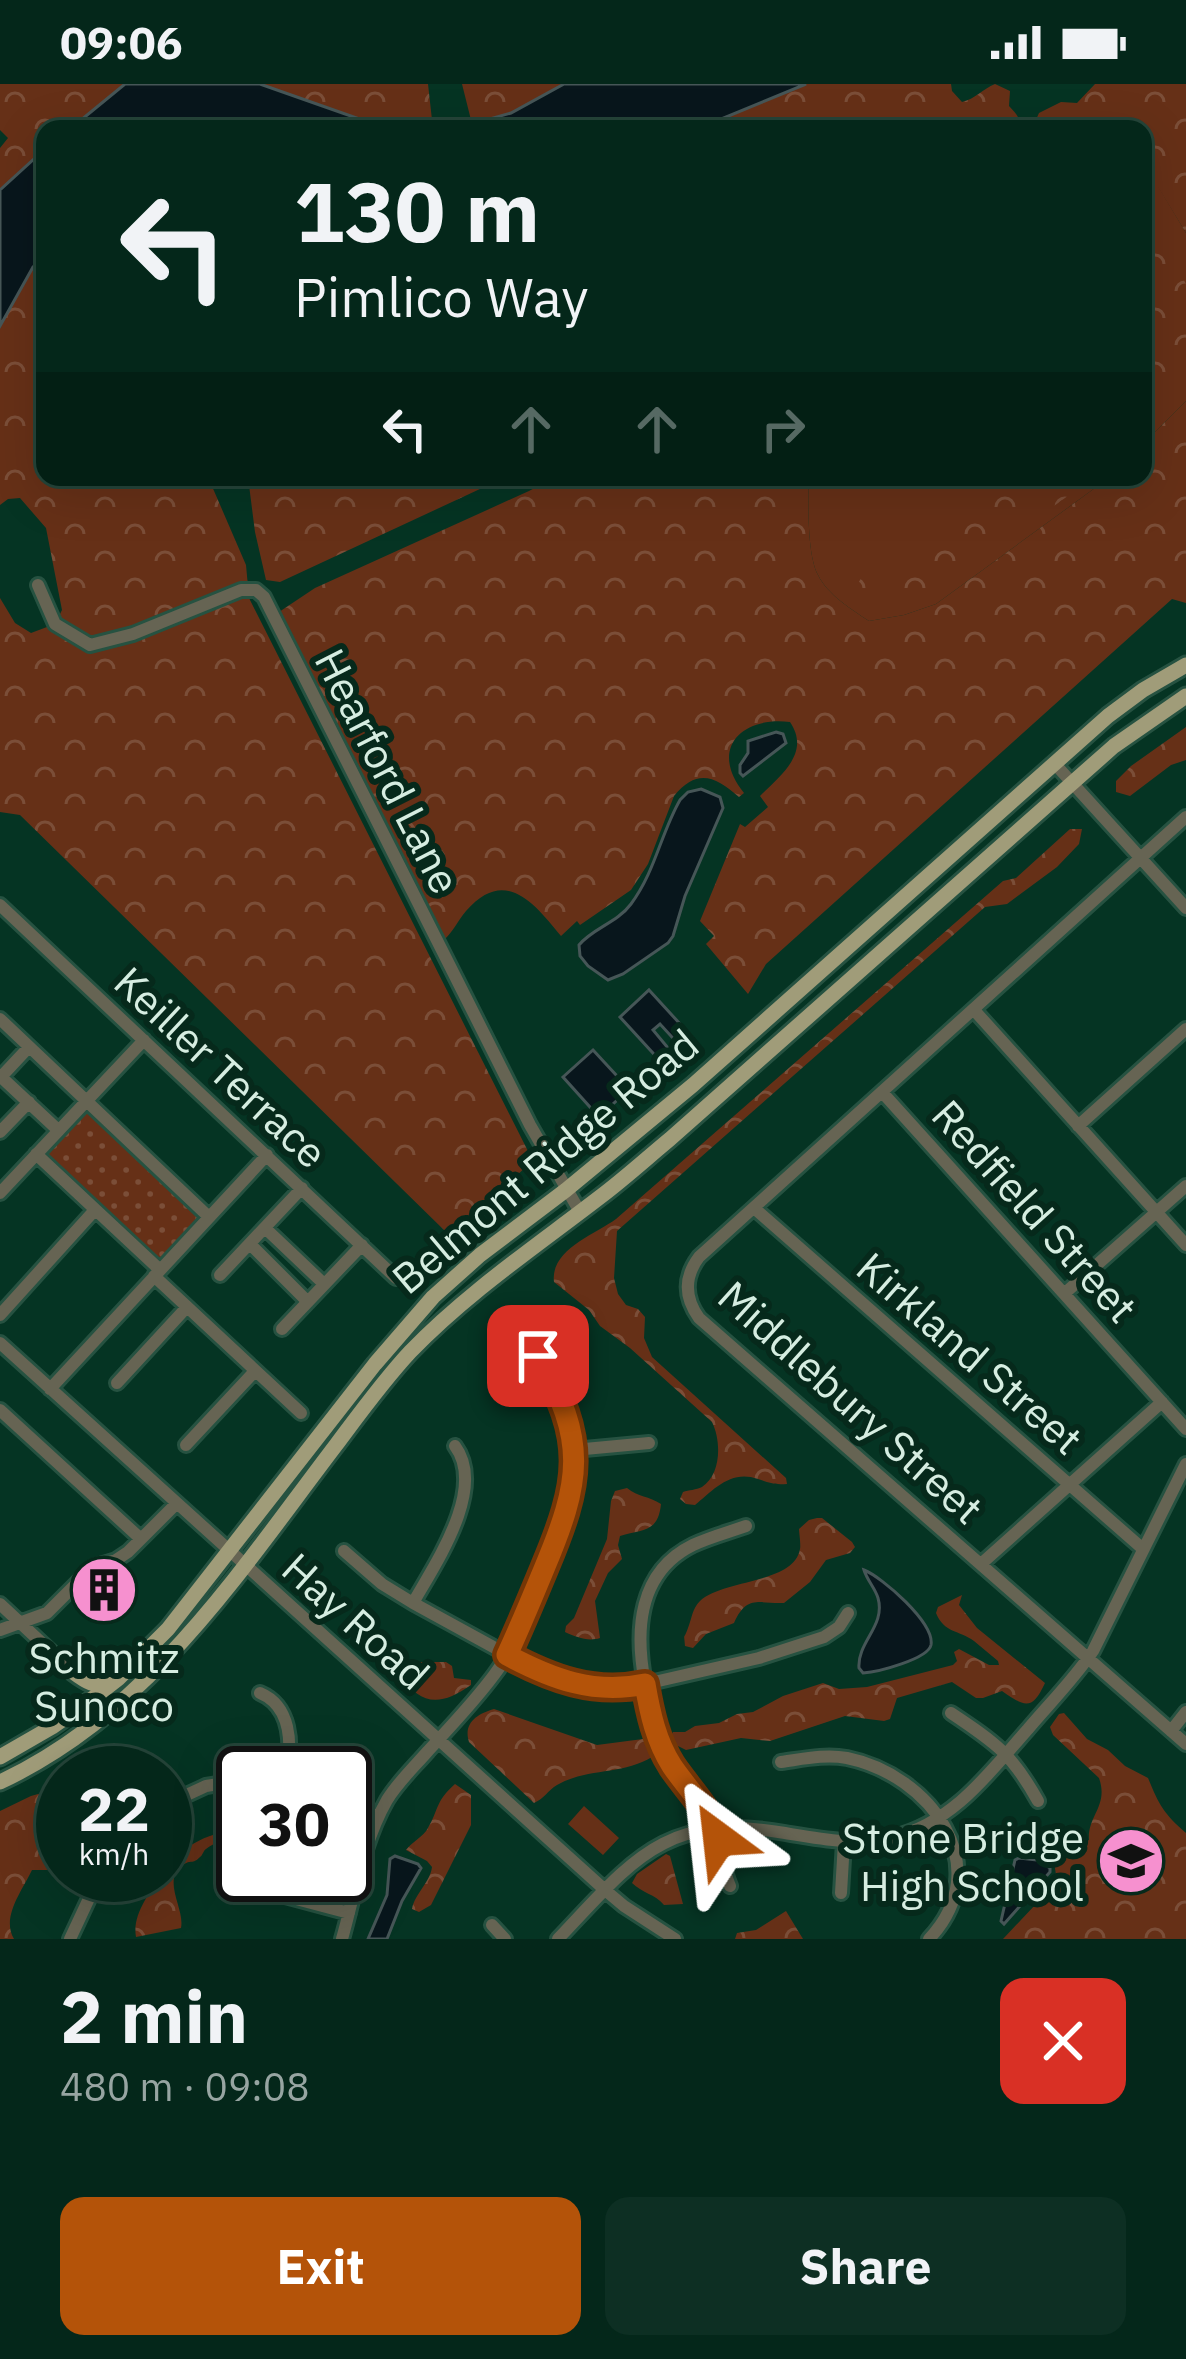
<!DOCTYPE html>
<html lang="en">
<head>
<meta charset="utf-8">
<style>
  body { margin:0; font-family:"IBM Plex Sans",sans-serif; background:#0d2f23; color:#f1f3f6; height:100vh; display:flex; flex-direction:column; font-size:45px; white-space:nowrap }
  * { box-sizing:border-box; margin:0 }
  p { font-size:39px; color:#97a5a2 }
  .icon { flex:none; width:66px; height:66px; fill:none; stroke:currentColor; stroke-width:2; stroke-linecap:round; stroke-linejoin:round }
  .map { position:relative; height:1855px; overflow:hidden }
  .panel { display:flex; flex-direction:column; background:#04271a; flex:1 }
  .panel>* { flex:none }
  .guide { position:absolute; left:36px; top:36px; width:1116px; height:366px; border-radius:24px; box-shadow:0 12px 48px #0002,0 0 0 3px #254439; background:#04271a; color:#f1f3f6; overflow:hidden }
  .speed { position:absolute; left:36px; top:1662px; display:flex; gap:24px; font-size:60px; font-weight:700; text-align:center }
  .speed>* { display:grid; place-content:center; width:156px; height:156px; border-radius:50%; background:#04271a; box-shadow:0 12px 48px #0002,0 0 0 3px #254439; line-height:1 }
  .speed small { font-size:30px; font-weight:400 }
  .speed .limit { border:6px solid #111; border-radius:18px; background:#fff; color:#111 }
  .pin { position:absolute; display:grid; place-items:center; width:102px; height:102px; color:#fff; margin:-51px; border-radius:24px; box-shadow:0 6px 18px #0006 }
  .me { position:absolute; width:132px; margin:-66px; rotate:330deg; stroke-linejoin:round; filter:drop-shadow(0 0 9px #0008) }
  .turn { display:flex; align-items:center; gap:42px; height:252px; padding:0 60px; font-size:54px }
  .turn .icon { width:156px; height:156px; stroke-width:2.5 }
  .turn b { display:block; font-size:84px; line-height:102px }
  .lanes { display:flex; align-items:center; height:114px; padding:0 60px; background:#0003; justify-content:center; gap:60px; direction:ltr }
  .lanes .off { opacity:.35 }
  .round { display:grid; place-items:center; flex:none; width:126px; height:126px; border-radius:24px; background:#0d2f23 }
  .overview { display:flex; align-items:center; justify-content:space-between; height:204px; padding:0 60px }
  h1 { font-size:72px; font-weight:700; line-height:90px }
  .button { display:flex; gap:24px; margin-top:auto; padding:24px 60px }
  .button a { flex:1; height:138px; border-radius:24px; background:#b45309; color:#fff; font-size:48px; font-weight:700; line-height:138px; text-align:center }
  .button a+a { background:#0d2f23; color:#f1f3f6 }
  .status { display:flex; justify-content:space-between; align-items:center; height:84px; padding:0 60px; background:#04271a; direction:ltr }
  .status svg { height:33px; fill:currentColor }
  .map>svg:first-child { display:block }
  .green { fill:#663017 }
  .forest { fill:url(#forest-crowns) }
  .park { fill:url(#park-dots) }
  .water { fill:#08161c; stroke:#465657; stroke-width:3 }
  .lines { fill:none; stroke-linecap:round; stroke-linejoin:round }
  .minor-casing { stroke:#265241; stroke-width:18 }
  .major-casing { stroke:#265241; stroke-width:21 }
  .minor { stroke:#666453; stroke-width:12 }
  .major { stroke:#a09c79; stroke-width:15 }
  .route-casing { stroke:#753606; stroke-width:30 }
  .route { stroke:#b45309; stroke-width:21 }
  .labels { text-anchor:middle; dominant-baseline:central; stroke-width:12; stroke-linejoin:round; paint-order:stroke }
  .street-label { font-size:42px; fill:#d6ede1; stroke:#06291b }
  .poi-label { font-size:42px; fill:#d6ede1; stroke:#06291b }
</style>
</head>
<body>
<div class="status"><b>09:06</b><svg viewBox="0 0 49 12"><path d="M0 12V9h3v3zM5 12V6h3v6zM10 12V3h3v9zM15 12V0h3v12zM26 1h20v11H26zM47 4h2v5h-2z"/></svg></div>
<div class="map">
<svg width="1186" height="1855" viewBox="0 0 1186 1855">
  <defs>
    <pattern id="forest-crowns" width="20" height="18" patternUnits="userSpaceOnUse" patternTransform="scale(3)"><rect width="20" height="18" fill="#663017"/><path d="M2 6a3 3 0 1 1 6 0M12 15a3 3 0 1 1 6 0" fill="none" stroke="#7b4e38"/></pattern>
    <pattern id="park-dots" width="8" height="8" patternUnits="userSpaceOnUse" patternTransform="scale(3)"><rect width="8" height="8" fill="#663017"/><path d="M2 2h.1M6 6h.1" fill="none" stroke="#7b4e38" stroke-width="1.8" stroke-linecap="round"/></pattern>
  </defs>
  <rect width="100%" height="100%" fill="#053423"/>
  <path class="green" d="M1143,93L1158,102L1186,149V317L1143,360Z
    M809,393H1110L936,520L904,531L869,537C851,525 828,511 818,491C807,471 808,417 809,393Z
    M584,1722L619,1754L603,1771L568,1740Z"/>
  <path class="forest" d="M0,0H127L71,45H45V65L0,106V64L8,54L0,46Z
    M260,0H428L433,45L365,37Z
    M462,0H564L511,29L472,40Z
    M806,0H951L952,7L962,18C975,15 983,5 995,0L1010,7L1009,22C1016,30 1023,35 1016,45H697Z
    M1095,0H1186V149L1158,103L1143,93V45H1032L1039,29L1061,18L1077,19Z
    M1160,164L1172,175L1186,200V297L1143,342V186L1148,173Z
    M45,173V393H208L246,481L249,514L533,1077L456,1144L444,1146L20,731L0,728V514L15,539L31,549L55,540L62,526L46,444L20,414L8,415L0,421V242L33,183Z
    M1186,317V519L1172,515L766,880L748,910L706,860L714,852L700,837L740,740L745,743L768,723L760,712C781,691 811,669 790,638C740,632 709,666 744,709L739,713C715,692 697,684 674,712L648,780L631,806L580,841L577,837L561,852C534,819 505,782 466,827C457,838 453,848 442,858L279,528L315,504L529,407L555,393H809C808,417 807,471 818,491C828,511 851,525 869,537L904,531L936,520L1110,393H1143V360Z
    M248,393H500L495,398L280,498L266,496L255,448Z
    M976,393H1094L960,490L927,509L878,517L856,503L864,489L889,486L909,469L937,467L952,459L948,439L965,406Z
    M1186,643V676L1171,681L1130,712L1116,708V697L1131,682Z
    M1070,745H1082L1079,760L1057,783L1007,820L985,823L617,1147L614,1194L618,1210L626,1221L638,1225L645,1233L644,1254L652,1273L786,1394L787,1400C773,1401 770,1399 758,1395C731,1385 713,1406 695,1421L686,1420L680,1415L683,1408C689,1406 696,1406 702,1403C722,1390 721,1356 712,1338L630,1264L600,1242L589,1226L554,1198C550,1166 594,1151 616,1135L1003,797L1016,794Z
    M627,1404C638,1413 649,1412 661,1420C658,1450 641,1445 620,1452L618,1461L622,1475L608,1489L595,1517L600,1554C588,1558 576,1553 565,1548L566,1542L574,1534L607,1455L611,1417L615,1407Z
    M817,1434H822L852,1458L855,1463L850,1469L826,1476L810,1498L784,1519C759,1520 747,1510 734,1539L706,1550L693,1564L685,1562C684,1547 683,1558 688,1544C692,1534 692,1525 700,1517C723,1495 794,1500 800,1465C801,1462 799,1447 799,1445L809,1436Z
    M962,1511L959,1521L977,1544L1045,1599C1032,1627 1025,1623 1002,1607L983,1614H976L952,1598L897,1614L890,1635L884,1637L845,1632L770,1657L741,1654L686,1666L674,1660L670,1654L673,1648H685L695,1642L719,1639L737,1630L753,1628L783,1612L823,1599L839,1605L867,1603L953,1581L957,1577L954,1568L959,1565L989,1581H999L998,1577C990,1570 982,1564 974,1557C959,1546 944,1549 936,1529L938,1523Z
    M418,1578H446L452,1582L454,1594L471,1596V1601C441,1622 420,1623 400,1589L407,1581Z
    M494,1625L597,1661L643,1655L652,1667V1673C623,1691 586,1684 557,1701C547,1707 545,1714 534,1719L469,1658C463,1639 477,1630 494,1625Z
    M1064,1629L1087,1655L1108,1666L1125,1682L1148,1694C1159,1721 1164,1730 1186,1749V1855H1003L1053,1802L1056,1791L1054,1777L1089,1756C1087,1732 1109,1722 1099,1694L1053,1651L1050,1643L1059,1630Z
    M455,1700L471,1711V1741L431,1821L419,1828L412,1825C415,1809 430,1799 432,1783L427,1777L406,1766C413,1757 423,1753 428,1744C439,1725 435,1718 455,1700Z
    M63,1703V1746L54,1750L52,1755L56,1777L47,1786H32C22,1807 1,1833 14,1855H0V1727L31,1712Z
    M243,1745V1756C231,1755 215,1757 206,1765C203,1767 203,1771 200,1773C192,1781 191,1775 183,1781C161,1796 185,1824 181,1844L136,1853C132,1831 149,1810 161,1791H165V1785C190,1757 206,1750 243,1745Z
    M666,1770L670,1772L683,1820L664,1821C655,1810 642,1809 632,1799L637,1790Z
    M786,1827L803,1855H735L737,1849L756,1846Z"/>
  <path class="park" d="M85,1016L209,1133L160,1186L36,1070Z"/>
  <path class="water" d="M125,0H260L365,37L430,45H70Z
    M564,0H806L697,45H434L472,40L511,29Z
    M45,65V173L33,183L0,242V106Z
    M776,648L783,650L786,659L743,692L740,689V681L748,669V657Z
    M701,705L720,713L723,724L685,812L673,852L668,859L623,890L608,896L588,882L580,872L579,861C593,844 617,839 631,820C655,788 661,749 680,716L688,708Z
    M649,906L692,953L681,963L660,940L653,946L673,970L663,980L620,933Z
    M593,966L629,1005L599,1033L563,993Z
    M864,1486C882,1493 935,1539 931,1561C928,1575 878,1588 863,1589L859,1584C857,1558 886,1542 878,1514C875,1504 867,1496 864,1486Z
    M395,1772L418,1780L421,1784L402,1817L387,1855H368L387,1811L390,1775Z
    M1019,1774L1037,1776L1050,1784V1788L1004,1840L1001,1837L1015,1776Z"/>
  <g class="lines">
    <defs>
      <path id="minor" d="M38,501L55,540L90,561L133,550L241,506H256L264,513L530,1041L580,1128
        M1054,679L1186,824
        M1186,733L699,1173C684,1193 684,1213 699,1234L1186,1660
        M0,821L396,1194
        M974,926L1186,1161
        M0,935L209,1133
        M0,992L58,1046
        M1,993L29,963
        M882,1008L1186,1345
        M1078,1042L1186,945
        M0,1048L29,1018
        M36,1070L160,1186
        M0,1109L144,956
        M754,1124L1143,1465
        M265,1144L324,1200
        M250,1160L308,1218
        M220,1191L302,1104
        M154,1192L301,1329
        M1065,1209L1186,1102
        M0,1231L94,1127
        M282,1245L362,1161
        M0,1259L605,1806L624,1822L675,1855
        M117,1299L187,1223
        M50,1305L267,1071
        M0,1326L141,1455
        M186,1361L255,1287
        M574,1366L649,1359
        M344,1467L382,1500L413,1519L541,1589L577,1601L628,1604L759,1574L824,1553L839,1543L848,1529
        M981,1480L1162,1318
        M413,1519C435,1480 487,1405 455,1362
        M0,1520L73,1588
        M0,1546L47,1529L93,1483L116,1476L128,1468L177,1419
        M260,1609C291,1622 292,1659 287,1689
        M951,1629C996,1659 1012,1670 1038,1717
        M1171,1647L1186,1628
        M781,1678C803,1675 825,1670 847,1674C930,1691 998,1782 929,1855
        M345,1718L378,1733
        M165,1721L206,1702L243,1696
        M730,1802C721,1782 722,1760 713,1740C702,1714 679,1696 665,1671C653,1648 649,1624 645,1599C635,1547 638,1488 693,1461C710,1453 729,1448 746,1442
        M231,1807L251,1803L349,1829
        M841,1809L844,1758
        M492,1841L505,1855
        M70,1855L100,1791
        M342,1855C355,1809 363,1758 387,1716C398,1698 414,1683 428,1667C450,1643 474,1618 494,1591C514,1565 525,1532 538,1501C565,1432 590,1383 558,1309C546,1279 530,1255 499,1245
        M558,1855C634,1775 665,1728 785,1749C821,1755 857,1762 894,1753C954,1738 989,1689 1028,1645C1050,1619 1074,1595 1093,1567L1186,1380"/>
      <path id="major" d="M73,1588C85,1597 96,1605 111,1598
        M0,1673L52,1643L92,1615L119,1594L168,1545L375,1280L433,1213L480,1171L566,1106L693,1001L1108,632L1143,606L1186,581
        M0,1698C150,1628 239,1488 336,1361C360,1329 383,1297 410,1268C467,1209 535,1163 600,1113C624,1095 647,1074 670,1055L1114,662L1186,612"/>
    </defs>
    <use href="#minor" class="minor-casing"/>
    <use href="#major" class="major-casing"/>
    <use href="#minor" class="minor"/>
    <use href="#major" class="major"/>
  </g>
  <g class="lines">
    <defs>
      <path id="route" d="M538,1272C588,1357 581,1397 544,1485C532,1514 520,1543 507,1571C552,1595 594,1611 645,1600C650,1629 656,1657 672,1682C689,1707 710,1726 719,1755"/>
    </defs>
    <use href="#route" class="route-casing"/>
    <use href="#route" class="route"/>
  </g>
  <defs>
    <symbol id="building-disc" viewBox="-11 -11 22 22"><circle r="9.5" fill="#f690cf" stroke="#06291b"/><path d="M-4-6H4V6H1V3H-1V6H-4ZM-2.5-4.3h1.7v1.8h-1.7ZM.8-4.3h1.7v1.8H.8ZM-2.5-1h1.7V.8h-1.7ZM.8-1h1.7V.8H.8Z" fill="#111"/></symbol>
    <symbol id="school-disc" viewBox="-11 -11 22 22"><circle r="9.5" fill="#f690cf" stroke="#06291b"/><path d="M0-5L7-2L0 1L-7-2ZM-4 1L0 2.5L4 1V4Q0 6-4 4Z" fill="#111"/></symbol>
  </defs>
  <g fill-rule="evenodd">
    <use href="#building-disc" x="66" y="1468" width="76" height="76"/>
    <use href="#school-disc" x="1093" y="1739" width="76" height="76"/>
  </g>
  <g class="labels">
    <g class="street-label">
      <text transform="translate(388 687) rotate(63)">Hearford Lane</text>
      <text transform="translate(221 983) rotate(43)">Keiller Terrace</text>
      <text transform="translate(545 1077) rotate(-40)">Belmont Ridge Road</text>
      <text transform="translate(1035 1127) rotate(48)">Redfield Street</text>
      <text transform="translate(970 1269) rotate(41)">Kirkland Street</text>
      <text transform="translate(851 1318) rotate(42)">Middlebury Street</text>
      <text transform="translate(356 1537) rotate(42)">Hay Road</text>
    </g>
    <g class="poi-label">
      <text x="104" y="1573">Schmitz<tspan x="104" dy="48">Sunoco</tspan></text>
      <text x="1084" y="1753" text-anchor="end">Stone Bridge<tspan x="1084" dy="48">High School</tspan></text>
    </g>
  </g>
</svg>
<div class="speed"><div>22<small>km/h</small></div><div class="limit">30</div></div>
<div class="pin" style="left:538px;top:1272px;background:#d93025"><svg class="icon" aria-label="arrive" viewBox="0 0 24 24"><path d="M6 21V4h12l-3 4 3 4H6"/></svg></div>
<svg class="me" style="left:719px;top:1755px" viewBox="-20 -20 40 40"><path d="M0-17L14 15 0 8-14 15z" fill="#b45309" stroke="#fff" stroke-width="4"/></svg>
<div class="guide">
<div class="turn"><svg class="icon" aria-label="left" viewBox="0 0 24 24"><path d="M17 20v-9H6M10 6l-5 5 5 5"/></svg><div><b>130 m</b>Pimlico Way</div></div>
<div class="lanes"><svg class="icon" aria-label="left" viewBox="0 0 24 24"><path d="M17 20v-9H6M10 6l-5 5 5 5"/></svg><svg class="icon off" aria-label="ahead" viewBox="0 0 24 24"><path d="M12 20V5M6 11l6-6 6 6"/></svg><svg class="icon off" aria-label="ahead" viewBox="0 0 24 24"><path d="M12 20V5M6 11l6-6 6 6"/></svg><svg class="icon off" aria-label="right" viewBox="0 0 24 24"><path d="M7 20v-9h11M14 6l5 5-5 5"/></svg></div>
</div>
</div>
<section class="panel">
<div class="overview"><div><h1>2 min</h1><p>480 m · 09:08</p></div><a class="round" style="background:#d93025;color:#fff"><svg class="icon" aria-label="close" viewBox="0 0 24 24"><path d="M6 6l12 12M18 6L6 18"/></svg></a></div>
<div class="button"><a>Exit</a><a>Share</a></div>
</section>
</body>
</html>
